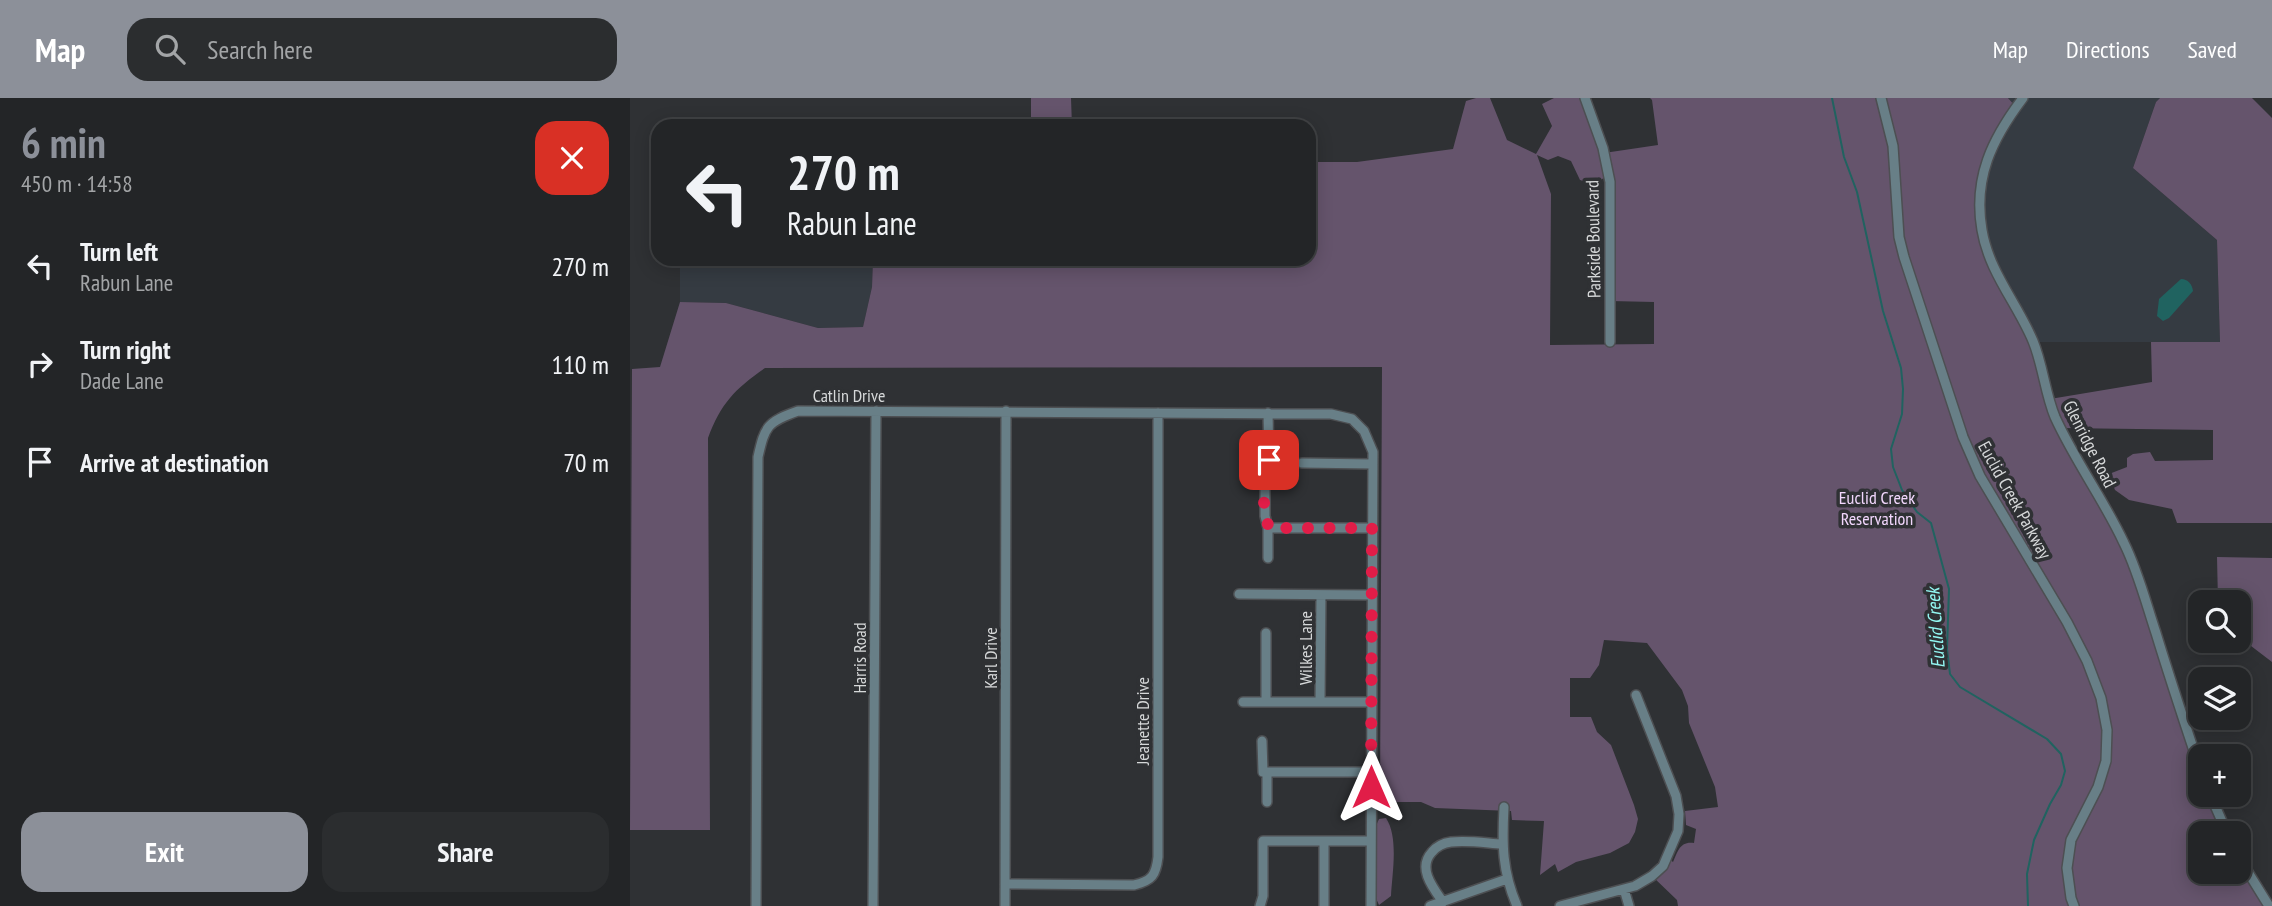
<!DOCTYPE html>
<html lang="en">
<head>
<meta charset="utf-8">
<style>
  body { margin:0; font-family:"PT Sans Narrow",sans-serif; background:#2b2d2f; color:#f1f3f6; height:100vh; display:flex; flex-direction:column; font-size:26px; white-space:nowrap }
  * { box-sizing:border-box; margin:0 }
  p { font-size:23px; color:#a3a5a7 }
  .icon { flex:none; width:38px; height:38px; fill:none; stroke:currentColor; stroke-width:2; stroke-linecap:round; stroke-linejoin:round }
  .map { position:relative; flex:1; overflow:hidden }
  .sheet { display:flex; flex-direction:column; background:#232527; width:630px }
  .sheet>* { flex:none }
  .top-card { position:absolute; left:21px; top:21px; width:665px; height:147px; border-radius:21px; box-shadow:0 4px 18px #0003,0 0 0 2px #404244; background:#232527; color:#f1f3f6; overflow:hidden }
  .tools { position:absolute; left:1558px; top:492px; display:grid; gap:14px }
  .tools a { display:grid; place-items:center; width:63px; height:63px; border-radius:14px; background:#232527; box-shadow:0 4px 18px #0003,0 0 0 2px #404244; font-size:35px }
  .pin { position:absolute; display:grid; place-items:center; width:60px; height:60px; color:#fff; margin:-30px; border-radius:14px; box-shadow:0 4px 10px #0006 }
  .me { position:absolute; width:77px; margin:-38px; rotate:0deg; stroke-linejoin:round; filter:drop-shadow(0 0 5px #0008) }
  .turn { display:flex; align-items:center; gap:24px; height:147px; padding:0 21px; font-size:32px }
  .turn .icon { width:91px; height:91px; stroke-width:2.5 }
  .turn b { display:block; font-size:49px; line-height:60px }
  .round { display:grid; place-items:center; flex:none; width:74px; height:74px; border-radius:21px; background:#2b2d2f }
  .head { display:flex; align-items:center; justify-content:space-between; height:119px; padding:0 21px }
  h1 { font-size:42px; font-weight:700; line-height:52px; color:#8c9099 }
  .cta { display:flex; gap:14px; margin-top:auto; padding:14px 21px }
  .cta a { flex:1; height:80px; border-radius:21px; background:#8c9099; color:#fff; font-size:28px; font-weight:700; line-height:80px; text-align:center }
  .cta a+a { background:#2b2d2f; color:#f1f3f6 }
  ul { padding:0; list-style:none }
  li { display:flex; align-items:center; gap:21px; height:98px; padding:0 21px }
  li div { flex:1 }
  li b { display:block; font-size:26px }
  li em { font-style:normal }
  header { display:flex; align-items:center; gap:42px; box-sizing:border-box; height:98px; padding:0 35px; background:#8c9099; color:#fff }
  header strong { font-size:33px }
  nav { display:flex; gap:38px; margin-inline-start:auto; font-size:24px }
  .search { width:490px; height:63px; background:#2b2d2f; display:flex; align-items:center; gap:18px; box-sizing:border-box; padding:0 24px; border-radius:21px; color:#a3a5a7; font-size:26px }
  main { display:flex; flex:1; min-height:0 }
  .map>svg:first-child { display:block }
  .built { fill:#353b42 }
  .green { fill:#65546c }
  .water { fill:#206360 }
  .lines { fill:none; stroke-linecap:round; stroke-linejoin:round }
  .stream { stroke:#206360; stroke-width:2 }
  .minor-casing { stroke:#4d4f52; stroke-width:12 }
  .minor { stroke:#687f87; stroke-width:9 }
  .route { stroke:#e11d48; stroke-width:12; stroke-dasharray:0 21.6 }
  .labels { text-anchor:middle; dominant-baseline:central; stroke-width:7; stroke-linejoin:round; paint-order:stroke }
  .street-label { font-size:18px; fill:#d6d8d9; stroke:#2f3134 }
  .park-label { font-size:18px; fill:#f2d7fd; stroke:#2f3134 }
  .water-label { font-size:19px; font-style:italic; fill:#93f8f3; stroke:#2f3134 }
</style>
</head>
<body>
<header>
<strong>Map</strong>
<div class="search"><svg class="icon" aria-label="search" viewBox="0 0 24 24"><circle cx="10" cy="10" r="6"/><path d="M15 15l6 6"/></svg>Search here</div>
<nav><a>Map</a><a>Directions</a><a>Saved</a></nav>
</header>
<main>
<section class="sheet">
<div class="head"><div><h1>6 min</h1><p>450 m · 14:58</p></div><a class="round" style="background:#d93025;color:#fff"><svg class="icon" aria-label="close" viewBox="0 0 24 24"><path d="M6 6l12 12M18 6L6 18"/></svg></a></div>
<ul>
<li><svg class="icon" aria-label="left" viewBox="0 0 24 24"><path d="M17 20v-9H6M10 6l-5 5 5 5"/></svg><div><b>Turn left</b><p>Rabun Lane</p></div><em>270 m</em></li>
<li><svg class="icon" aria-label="right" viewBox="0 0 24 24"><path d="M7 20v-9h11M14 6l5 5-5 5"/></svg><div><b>Turn right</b><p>Dade Lane</p></div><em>110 m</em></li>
<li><svg class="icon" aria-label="arrive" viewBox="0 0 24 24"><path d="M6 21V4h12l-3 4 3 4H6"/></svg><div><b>Arrive at destination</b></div><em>70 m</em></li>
</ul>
<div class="cta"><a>Exit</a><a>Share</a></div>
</section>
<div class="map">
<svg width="1642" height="808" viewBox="0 0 1642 808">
  <rect width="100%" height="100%" fill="#2f3134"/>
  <path class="built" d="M1378,0H1530L1526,4L1503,70L1587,142L1590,244H1404L1358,156L1349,96L1360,50L1386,9Z
    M50,161H111V164L144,161H243L242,189L233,229L188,230L96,205L50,204Z"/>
  <path class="green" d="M401,0H441L442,28H401Z
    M846,0H860L877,42L906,56L922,28L912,6L924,0H950C962,25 969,51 975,79L964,87L950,82L941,63L928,58L918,62L907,57L921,96L920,247L1024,246V204L980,203V84L974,55L1028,47L1022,2L1020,0H1378L1386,9L1360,50L1350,112L1372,187L1398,233L1420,301L1522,284L1521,244H1590L1587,142L1503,70L1526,4L1530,0H1622L1642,20V425H1547L1542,411L1499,402L1485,392L1479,376L1497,369V360L1503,356L1520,354L1525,363L1583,362V332L1432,330L1494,445L1570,671V696L1580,697L1597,735H1570V774H1608V758L1639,808H1048L1047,802L1022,778L1038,760L1043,764C1048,753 1050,743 1064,745L1066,731L1056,727L1055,713L1088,709L1085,689L1059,625L1058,608L1052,592L1017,545L974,542L969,567L960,580H940V619H961L967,634L981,647L1004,707L1008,721L1005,734L999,745L980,755L946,764L928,774L925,766L910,777L914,723L882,722L881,713L805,710L791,704H750L752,269L135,270C105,291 91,305 78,340L80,732H0L2,271L30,269L50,204L96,205L188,230L233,229L242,189L243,161H679V64H727L823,51L836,3Z
    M1587,459L1642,460V564L1608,538V504H1588Z
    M756,720C769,740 762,776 761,798L749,807L744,796L745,730L749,721Z"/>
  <path class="water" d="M1551,181C1558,181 1562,186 1563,193L1539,220L1533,223L1527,218L1529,201Z"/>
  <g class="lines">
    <path class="stream" d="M1202,0L1214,59L1227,94L1253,213L1271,270L1273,291L1272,316L1261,351L1263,369L1272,392L1287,414L1301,425L1319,491L1317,551L1320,576L1330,589L1417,641L1431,656L1435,673L1431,687L1420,706L1404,742L1397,776L1398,808"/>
    <defs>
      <path id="minor" d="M955,0L973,50L980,84V244
        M1251,0L1263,48L1269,139L1274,159L1333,339L1350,378L1437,524L1457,563L1471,600L1477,632L1476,663L1468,689L1441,742L1437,770L1441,800L1444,808
        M1393,0C1362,41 1343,80 1352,132C1359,174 1387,205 1403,243C1413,267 1415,295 1425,319C1445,363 1474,402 1494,445C1508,473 1516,505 1526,535C1540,581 1555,626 1570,671
        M672,365L743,366
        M638,430H742
        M638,460V430L635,418V373L639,362L638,315
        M609,496L742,497
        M636,535V604
        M613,604H741
        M690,604L691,497
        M632,643L633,674H741
        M637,674V704
        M1580,696L1597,735
        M874,709C872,746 872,773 887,808
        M1608,758L1639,808
        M375,786L504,787C522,783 526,777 528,759V315
        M994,791L999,808
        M813,804C803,790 787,770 802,754C807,748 813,745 821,744C837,742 856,745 872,746
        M126,808L128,359C135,328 137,324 168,313L701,316L722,321L734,333L743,354L741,808
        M243,808L246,313
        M375,808L376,313
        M630,808L633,798V743H741
        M694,808V743
        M800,808L877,781
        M930,808L1005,788L1022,778L1033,768L1048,733L1049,716L1046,698L1006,597"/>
    </defs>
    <use href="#minor" class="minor-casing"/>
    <use href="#minor" class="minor"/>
  </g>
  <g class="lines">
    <path class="route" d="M639,362C632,382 632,410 639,430H742L741,689"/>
  </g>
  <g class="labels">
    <g class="street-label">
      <text transform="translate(963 141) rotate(-91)">Parkside Boulevard</text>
      <text x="219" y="297">Catlin Drive</text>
      <text transform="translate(1460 346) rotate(63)">Glenridge Road</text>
      <text transform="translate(1385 402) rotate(61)">Euclid Creek Parkway</text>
      <text transform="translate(675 550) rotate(-90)">Wilkes Lane</text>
      <text transform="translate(229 560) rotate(-90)">Harris Road</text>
      <text transform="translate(360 560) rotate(-90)">Karl Drive</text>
      <text transform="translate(512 623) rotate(-90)">Jeanette Drive</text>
    </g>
    <g class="park-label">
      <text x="1247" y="399">Euclid Creek<tspan x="1247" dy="21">Reservation</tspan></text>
    </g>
    <g class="water-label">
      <text transform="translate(1305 530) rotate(-94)">Euclid Creek</text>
    </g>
  </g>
</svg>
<div class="tools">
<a><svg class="icon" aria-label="search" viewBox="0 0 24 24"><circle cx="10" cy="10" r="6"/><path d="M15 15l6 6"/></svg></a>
<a><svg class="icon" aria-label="layers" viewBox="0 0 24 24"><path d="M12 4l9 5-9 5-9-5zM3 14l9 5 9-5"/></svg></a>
<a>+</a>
<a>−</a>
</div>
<div class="pin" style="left:639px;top:362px;background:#d93025"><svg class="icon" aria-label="arrive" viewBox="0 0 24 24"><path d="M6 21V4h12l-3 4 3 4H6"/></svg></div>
<svg class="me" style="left:741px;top:689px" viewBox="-20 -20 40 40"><path d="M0-17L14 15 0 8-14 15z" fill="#e11d48" stroke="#fff" stroke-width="4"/></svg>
<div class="top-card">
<div class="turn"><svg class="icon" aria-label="left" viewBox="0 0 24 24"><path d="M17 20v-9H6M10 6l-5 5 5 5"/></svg><div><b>270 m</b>Rabun Lane</div></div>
</div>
</div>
</main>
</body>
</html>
